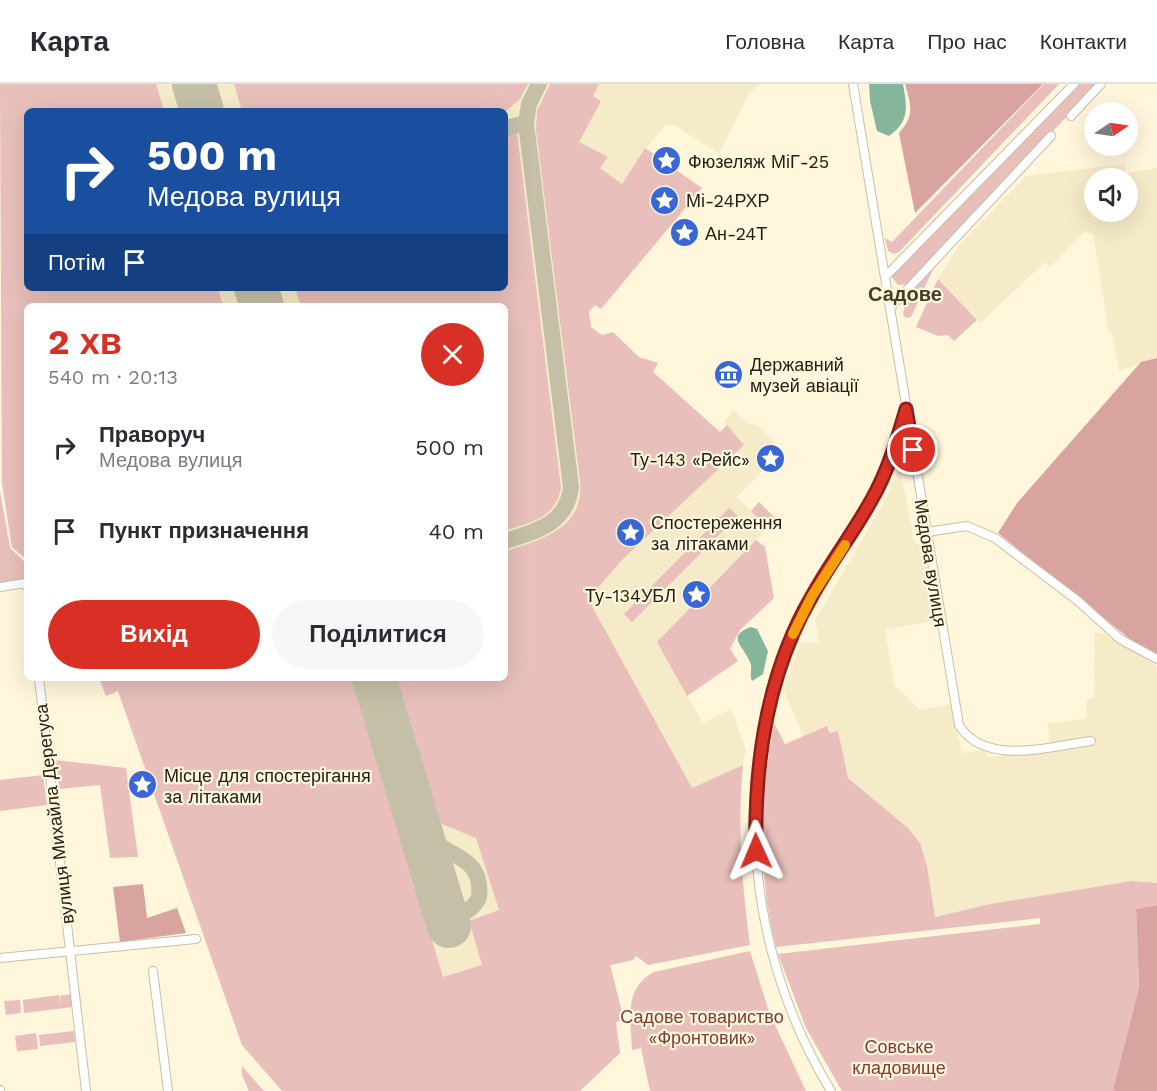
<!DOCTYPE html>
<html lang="uk">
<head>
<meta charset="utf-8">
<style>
  body { margin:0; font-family:"Work Sans",sans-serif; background:#f7f7f7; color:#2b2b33; height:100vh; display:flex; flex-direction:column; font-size:22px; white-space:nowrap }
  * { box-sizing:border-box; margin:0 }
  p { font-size:20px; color:#7c7c81 }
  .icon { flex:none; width:33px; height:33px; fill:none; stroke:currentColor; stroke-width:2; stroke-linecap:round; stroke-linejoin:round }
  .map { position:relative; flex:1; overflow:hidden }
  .drawer { position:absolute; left:24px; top:219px; width:484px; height:378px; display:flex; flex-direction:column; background:#fff; border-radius:9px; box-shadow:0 6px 24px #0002 }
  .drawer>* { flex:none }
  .top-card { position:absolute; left:24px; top:24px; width:484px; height:183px; border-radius:9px; box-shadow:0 6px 24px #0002; background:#1a4fa0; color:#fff; overflow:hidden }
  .needle { width:39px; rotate:77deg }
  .controls { position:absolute; left:1084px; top:18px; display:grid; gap:12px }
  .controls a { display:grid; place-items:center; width:54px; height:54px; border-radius:50%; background:#fff; box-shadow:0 6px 24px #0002; font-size:30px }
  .pin { position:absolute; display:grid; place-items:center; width:51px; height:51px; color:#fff; margin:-26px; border:3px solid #fff; border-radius:50%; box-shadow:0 2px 6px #0007 }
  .me { position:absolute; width:66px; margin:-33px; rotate:359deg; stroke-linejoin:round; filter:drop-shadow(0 0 4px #0008) }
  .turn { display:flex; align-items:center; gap:21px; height:126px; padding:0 24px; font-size:27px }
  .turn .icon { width:78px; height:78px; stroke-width:2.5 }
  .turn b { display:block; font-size:42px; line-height:51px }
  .then { display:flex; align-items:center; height:57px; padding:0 24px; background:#0003; gap:12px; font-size:22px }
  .round { display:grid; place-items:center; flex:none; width:63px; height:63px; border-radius:32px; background:#f7f7f7 }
  .headline { display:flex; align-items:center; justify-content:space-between; height:102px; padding:0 24px }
  h1 { font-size:36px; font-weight:700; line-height:45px; color:#d93025 }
  .action { display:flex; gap:12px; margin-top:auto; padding:12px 24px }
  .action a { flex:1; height:69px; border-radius:36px; background:#d93025; color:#fff; font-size:24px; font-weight:700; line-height:69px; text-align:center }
  .action a+a { background:#f7f7f7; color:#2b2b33 }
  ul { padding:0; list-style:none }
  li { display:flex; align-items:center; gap:18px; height:84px; padding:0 24px }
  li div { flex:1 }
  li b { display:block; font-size:22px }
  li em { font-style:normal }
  header { display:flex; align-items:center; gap:36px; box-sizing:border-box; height:84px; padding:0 30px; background:#fff; border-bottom:2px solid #e1e1e2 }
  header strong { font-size:28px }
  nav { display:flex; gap:33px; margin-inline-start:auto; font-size:21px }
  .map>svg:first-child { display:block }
  .built { fill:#f6ebc8; fill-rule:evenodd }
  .green { fill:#e8bfbb }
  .forest { fill:#d9a49f }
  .water { fill:#85b69c }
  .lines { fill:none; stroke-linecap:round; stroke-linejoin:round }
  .taxiway { stroke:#c6bfa8; stroke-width:16 }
  .runway { stroke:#c6bfa8; stroke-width:44 }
  .minor-casing { stroke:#c7bfa5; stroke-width:10 }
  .minor { stroke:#fff; stroke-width:8 }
  .route-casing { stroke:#8d1f18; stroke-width:15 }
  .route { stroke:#d93025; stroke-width:10 }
  .slow { stroke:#f59e0b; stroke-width:10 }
  .labels { text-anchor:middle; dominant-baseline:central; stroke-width:4.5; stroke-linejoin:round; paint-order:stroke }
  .poi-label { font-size:18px; fill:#211e14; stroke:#fff6db; text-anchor:start }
  .street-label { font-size:18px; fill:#211e14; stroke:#fff6db }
  .park-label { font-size:18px; fill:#7e3b37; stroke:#fff6db }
  .neighbourhood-label { font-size:20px; font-weight:bold; fill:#453e27; stroke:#fff6db }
</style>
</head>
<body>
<header>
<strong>Карта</strong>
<nav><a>Головна</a><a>Карта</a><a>Про нас</a><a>Контакти</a></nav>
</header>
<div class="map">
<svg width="1157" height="1007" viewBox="0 0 1157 1007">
  <rect width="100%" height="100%" fill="#fff6db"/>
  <path class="built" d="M0,0H761L749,9L719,70L673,40L666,41L640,71L622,101L579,156L621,477L744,361L724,338L734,326L748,340L757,341L782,366L737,413L768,444L657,558L703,639L731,625L746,666L743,681L692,705L621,815L636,874L610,882L624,936L616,938L620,969L580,1007H282L242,961L118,607L106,612L99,594H506V222H27V476L12,463L2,399ZM27,27H506V204H27Z
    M1125,80L1126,90L1157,84V274L1119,287L1112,249H1109L1093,150L1084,148L1050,183L1045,178L980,239L938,195L959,161L1026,92ZM1095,94H1128V128H1095Z
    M898,387L901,388L914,457L925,465L937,536L885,546L895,602L920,626L951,620L962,669L986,666L988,673L1051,665L1048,640L1086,634L1087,615L1094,614L1095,548L1104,550L1157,582V799L1131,797L990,820L934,833L922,764L908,744L848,694L840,662L827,642L803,652L784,606L792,582L801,559L819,558L815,536L883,420Z"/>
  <path class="green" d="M0,0H156L164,27H27V204H218L223,222H27V476L12,463L2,399Z
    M234,0H528L520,15L506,27H242Z
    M550,0H599L593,12L601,17L579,58L608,73L600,84L622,100L645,64L702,104L601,225L595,221L589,228L591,243L602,251L613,248L639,273L658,279L653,288L720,348L727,341L744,361L621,477L588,515L692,704L743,681C737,742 742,800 750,861L648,881L636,872L633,876L610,881L624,936L616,938L620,969L580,1007H282L242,961L118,607L106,612L99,594H353L443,893L482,881L469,837L499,826L476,754L439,739L395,594H506V467C541,456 585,444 580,397L536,46L537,27Z
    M1044,0H1059L899,168L894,170L888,167L885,154L892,158Z
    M1079,0H1098L907,200L898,201L891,192Z
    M517,48L561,404C555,434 531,439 506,446V222H301L295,204H506V51Z
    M935,181L911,233L906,234L903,231L907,208Z
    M938,195L977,236L954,257L948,251L938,252L916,243Z
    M0,407L10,464L27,480V495L0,499Z
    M759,418L775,434L766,442L751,427Z
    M729,424L738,432L632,538L624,530Z
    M756,456L765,463L774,514L740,546L730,565L738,577L687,612L657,558Z
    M774,639L785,660L827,642L830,649L838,647L848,694L908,744L920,759L927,782L935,833L990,820L1132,797L1157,799V821L1136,825L1139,903L1113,1006L1116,1007H842L806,944L778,870L1040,840V834L776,863C757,789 760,714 774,639Z
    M54,676L126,684L138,773L110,774L100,701L60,705Z
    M43,691L47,721L0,727V696Z
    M750,867L769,928L806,1007H650L641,964L632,966C631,935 623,905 654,888Z
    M71,910L73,923L24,929L23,916L59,911L61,923L60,912Z
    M20,916L21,929L6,931L4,917Z
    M74,947L75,958L40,962L39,951Z
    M36,949L38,965L17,967L15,952Z
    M242,982L264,1007H249L242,991Z"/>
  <path class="forest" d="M905,0H1043L915,129L899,49C915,31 911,22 905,0Z
    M1157,274V571L1130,555L998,449L1017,419L1141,278Z
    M143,800L147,834L177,824L186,849L120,858L113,803Z
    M1157,821V1007H1116L1113,1006L1139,903L1136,825Z"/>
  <path class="water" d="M869,0H903C907,23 910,37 889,52L877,47L870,17Z
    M751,543L757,545L768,567L763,590L752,597C749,590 753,585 750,578C744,563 725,552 751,543Z"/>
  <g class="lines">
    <path class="taxiway" d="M506,44L526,39
      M506,457C536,447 567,440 571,403L526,39L529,20L539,0
      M417,735C421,743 426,752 434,758C457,775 483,776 479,814C468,835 436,842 426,816C421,802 428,786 428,772"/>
    <path class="runway" d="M194,0L202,27
      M256,204L262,222
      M374,594L449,842"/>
    <defs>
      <path id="minor" d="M853,0L959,641C984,683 1052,662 1091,657
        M1071,32L1101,0
        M885,193L1074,0
        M891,223L1051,52
        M927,448L967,442L995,454L1078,517L1120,555L1157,575
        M0,503L25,499L27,503
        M39,594L86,1007
        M0,874L196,855
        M153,887L168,1007
        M0,1006V1007
        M831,1007C740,858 728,669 811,513C821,493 836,475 848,456C874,416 892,375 905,328"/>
    </defs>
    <use href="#minor" class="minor-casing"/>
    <use href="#minor" class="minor"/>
  </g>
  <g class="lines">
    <defs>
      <path id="route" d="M756,767C754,679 767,589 812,512C830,479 854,448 872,415C888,387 897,356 906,325L913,366"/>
    </defs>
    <use href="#route" class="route-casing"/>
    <use href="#route" class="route"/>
    <path class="slow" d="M793,550L812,512L845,461"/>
  </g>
  <defs>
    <symbol id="sight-disc" viewBox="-11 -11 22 22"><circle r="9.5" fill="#3967d7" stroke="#fff6db"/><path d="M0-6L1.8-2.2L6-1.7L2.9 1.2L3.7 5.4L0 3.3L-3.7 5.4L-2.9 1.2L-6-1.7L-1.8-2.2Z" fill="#fff"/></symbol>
    <symbol id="museum-disc" viewBox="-11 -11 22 22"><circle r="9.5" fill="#3967d7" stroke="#fff6db"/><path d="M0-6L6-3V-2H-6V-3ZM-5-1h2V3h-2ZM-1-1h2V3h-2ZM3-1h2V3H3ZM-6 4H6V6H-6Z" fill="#fff"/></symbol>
  </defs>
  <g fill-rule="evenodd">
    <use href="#sight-disc" x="650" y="60" width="33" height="33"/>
    <use href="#sight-disc" x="648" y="100" width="33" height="33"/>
    <use href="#sight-disc" x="668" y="132" width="33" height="33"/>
    <use href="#museum-disc" x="712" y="274" width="33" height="33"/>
    <use href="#sight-disc" x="754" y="358" width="33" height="33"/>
    <use href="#sight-disc" x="614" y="432" width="33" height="33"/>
    <use href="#sight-disc" x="680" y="494" width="33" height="33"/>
    <use href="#sight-disc" x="126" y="684" width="33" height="33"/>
  </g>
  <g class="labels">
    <g class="poi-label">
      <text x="688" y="77">Фюзеляж МіГ-25</text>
      <text x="686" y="116">Мі-24РХР</text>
      <text x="705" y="149">Ан-24Т</text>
      <text x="750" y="280">Державний<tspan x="750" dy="21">музей авіації</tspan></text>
      <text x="750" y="375" text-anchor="end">Ту-143 «Рейс»</text>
      <text x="651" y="438">Спостереження<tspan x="651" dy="21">за літаками</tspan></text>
      <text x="676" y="511" text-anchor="end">Ту-134УБЛ</text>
      <text x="164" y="691">Місце для спостерігання<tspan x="164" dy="21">за літаками</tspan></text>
    </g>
    <g class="street-label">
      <text transform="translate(931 479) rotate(81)">Медова вулиця</text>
      <text transform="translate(54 730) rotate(-97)">вулиця Михайла Дерегуса</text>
    </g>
    <g class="park-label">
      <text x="702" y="932">Садове товариство<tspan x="702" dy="21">«Фронтовик»</tspan></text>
      <text x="899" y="962">Совське<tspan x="899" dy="21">кладовище</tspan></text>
    </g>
    <g class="neighbourhood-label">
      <text x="905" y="210">Садове</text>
    </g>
  </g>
</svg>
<div class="controls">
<a><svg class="needle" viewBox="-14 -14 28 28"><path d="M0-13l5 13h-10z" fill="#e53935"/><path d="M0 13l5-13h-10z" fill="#7c7c81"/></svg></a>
<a><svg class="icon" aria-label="sound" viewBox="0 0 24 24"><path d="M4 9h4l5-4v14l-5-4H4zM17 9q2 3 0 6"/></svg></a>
</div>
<div class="pin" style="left:913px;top:366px;background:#d93025"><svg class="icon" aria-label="arrive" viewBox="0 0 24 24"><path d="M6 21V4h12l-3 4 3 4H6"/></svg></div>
<svg class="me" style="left:756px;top:767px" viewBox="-20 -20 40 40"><path d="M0-17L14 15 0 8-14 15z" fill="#d93025" stroke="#fff" stroke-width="4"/></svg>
<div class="top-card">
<div class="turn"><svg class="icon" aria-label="right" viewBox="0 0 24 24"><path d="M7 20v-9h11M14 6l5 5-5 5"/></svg><div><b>500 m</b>Медова вулиця</div></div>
<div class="then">Потім<svg class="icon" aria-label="arrive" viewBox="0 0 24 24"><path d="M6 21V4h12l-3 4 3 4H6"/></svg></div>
</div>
<section class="drawer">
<div class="headline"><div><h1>2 хв</h1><p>540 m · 20:13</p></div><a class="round" style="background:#d93025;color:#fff"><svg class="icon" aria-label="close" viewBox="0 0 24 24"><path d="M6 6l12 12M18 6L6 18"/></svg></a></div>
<ul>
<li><svg class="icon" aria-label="right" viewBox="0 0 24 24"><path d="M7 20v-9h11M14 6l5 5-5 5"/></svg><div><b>Праворуч</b><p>Медова вулиця</p></div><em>500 m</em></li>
<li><svg class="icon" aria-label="arrive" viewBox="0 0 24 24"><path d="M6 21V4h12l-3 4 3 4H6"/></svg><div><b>Пункт призначення</b></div><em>40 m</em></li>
</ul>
<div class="action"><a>Вихід</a><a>Поділитися</a></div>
</section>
</div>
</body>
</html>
